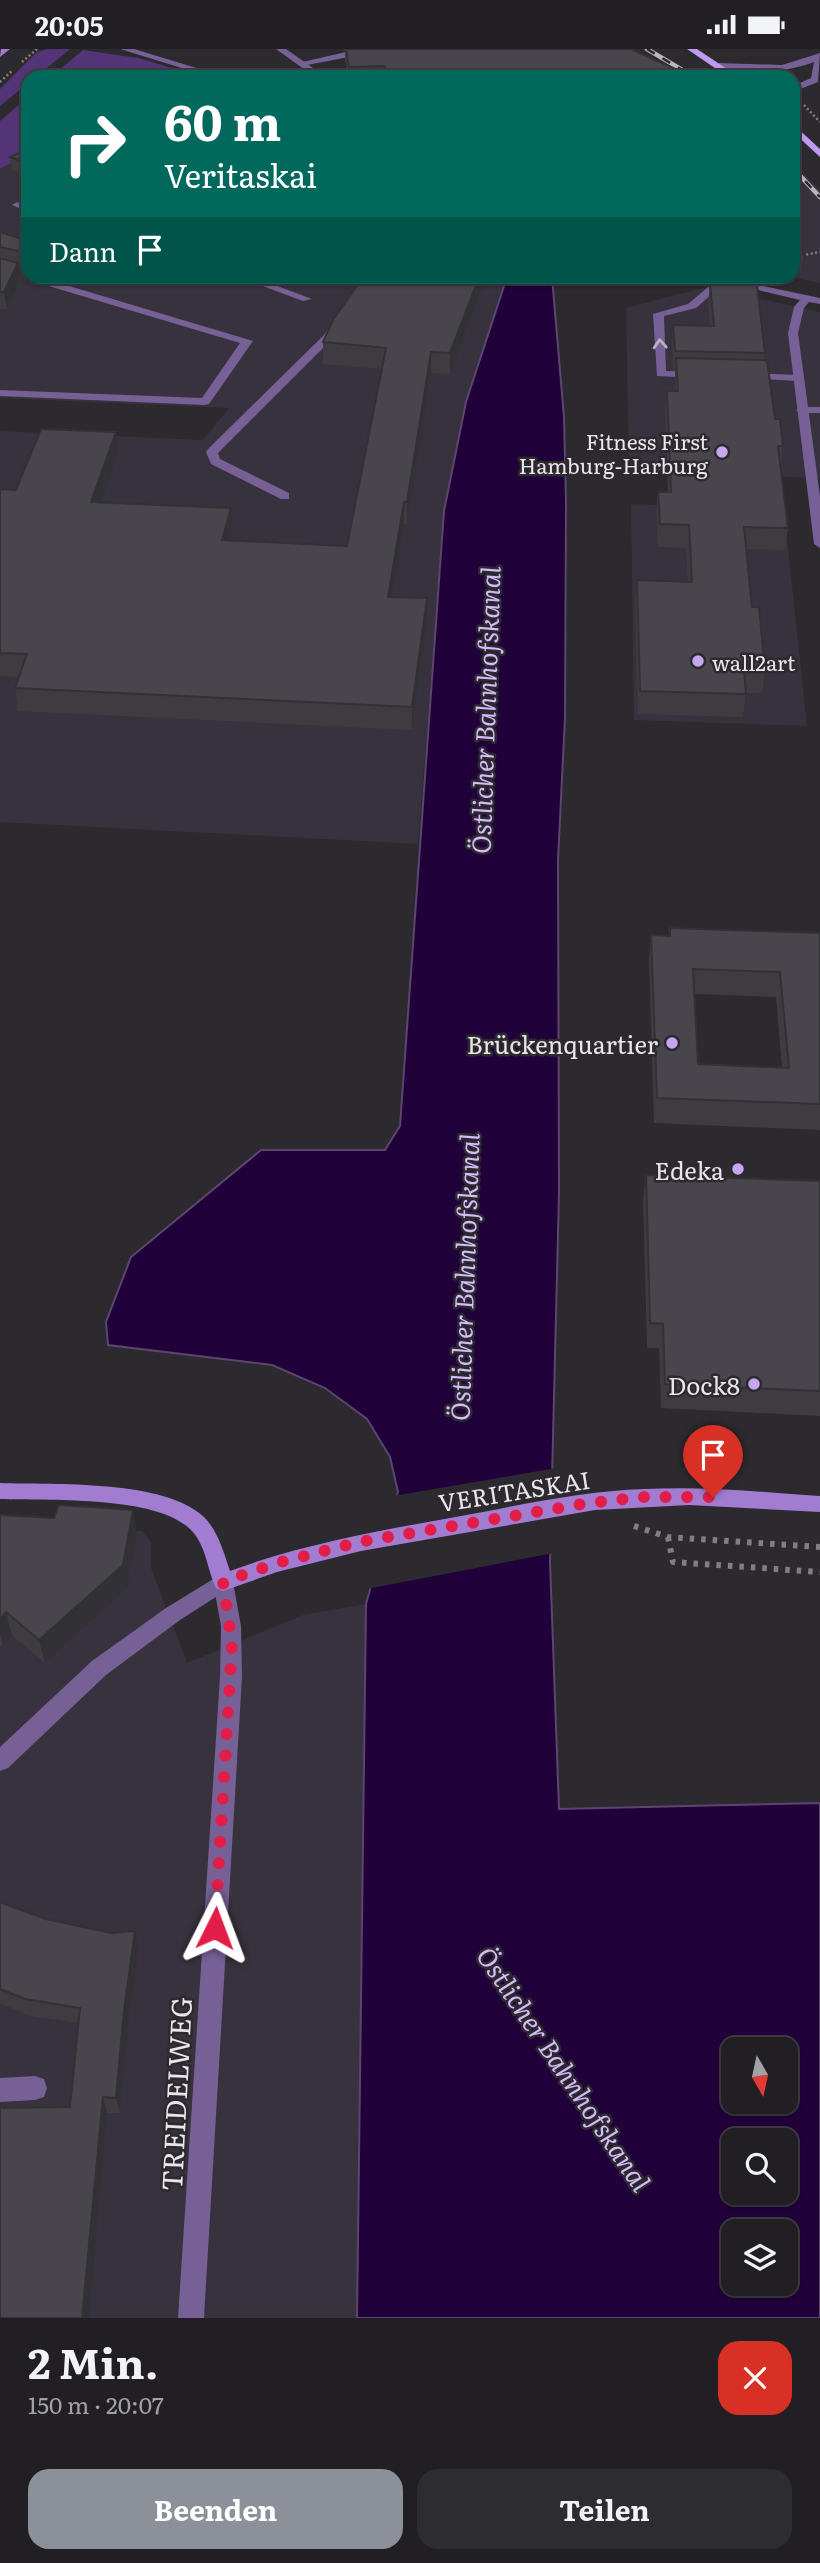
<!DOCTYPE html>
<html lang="de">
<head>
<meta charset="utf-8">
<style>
  body { margin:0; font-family:Literata,serif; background:#2d2c30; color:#f1f3f6; height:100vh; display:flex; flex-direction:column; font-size:26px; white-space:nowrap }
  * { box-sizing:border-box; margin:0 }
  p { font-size:23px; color:#a2a2a6 }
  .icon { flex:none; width:38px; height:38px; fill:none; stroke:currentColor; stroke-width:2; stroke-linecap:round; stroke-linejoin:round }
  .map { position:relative; height:2269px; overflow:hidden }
  .side { display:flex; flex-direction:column; background:#211f23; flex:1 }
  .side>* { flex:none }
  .top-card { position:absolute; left:21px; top:21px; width:779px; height:214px; border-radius:21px; box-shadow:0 2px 5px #0004,0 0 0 2px #3e3d41; background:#00695c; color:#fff; overflow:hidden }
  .needle { width:46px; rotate:171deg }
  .tools { position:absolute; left:721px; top:1988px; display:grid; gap:14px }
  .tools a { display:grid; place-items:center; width:77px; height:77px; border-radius:14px; background:#211f23; box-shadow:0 2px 5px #0004,0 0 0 2px #3e3d41; font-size:35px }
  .pin { position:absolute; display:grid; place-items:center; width:60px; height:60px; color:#fff; margin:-72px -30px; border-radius:50% 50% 50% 0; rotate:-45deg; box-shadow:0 0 7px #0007 }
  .pin .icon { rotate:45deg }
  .me { position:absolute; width:77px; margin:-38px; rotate:3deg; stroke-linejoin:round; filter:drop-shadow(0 0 5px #0008) }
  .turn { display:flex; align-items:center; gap:24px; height:147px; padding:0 28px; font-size:32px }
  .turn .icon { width:91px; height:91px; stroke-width:2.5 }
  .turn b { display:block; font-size:49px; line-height:60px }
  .then { display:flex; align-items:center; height:66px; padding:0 28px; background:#0003; gap:14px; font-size:26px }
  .round { display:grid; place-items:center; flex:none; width:74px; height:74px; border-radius:21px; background:#2d2c30 }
  .head { display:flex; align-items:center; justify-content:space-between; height:119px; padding:0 28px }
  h1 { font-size:42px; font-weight:700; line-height:52px }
  .cta { display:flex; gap:14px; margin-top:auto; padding:14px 28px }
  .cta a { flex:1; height:80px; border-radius:21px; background:#8c9099; color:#fff; font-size:28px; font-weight:700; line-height:80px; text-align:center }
  .cta a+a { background:#2d2c30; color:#f1f3f6 }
  .status { display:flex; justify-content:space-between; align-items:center; height:49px; padding:0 35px; background:#211f23; direction:ltr }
  .status svg { height:19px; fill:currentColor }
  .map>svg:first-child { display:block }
  .built { fill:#37323d }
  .green { fill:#533477 }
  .water { fill:#20013a; stroke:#5c466f; stroke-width:2; fill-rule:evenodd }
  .pier { fill:#2c292f }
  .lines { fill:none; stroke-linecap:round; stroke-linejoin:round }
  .path-far2 { stroke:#817f84; stroke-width:2.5; stroke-dasharray:2 2.5; stroke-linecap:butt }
  .path-far1 { stroke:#817f84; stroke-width:3.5; stroke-dasharray:2.5 4.5; stroke-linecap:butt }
  .path { stroke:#817f84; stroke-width:6; stroke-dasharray:4.5 7; stroke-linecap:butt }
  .service { fill:#766095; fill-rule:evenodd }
  .minor { fill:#766095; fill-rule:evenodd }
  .tertiary { fill:#766095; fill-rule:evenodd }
  .secondary { fill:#a17cd1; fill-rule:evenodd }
  .primary { fill:#be99f0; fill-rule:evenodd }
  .rail-casing { stroke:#b8b6bb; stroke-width:4.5 }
  .rail { stroke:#2c292f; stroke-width:2.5; stroke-dasharray:9; stroke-linecap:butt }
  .wall { fill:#3e3c41; fill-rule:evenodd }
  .shaded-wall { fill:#323135 }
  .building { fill:#48464c; stroke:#323135; stroke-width:2; fill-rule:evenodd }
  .oneway { stroke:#bab0c8 }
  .route { stroke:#e11d48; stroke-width:12; stroke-dasharray:0 21.6 }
  .poi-dot { fill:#c5a6f1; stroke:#2c292f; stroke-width:2.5 }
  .labels { text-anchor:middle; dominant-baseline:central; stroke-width:5; stroke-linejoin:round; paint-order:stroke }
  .far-poi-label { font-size:21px; fill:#e8e6ea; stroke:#2c292f; text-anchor:end }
  .poi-label { font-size:24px; fill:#e8e6ea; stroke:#2c292f; text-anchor:end }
  .street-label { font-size:24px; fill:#e8e6ea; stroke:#2c292f }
  .water-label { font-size:26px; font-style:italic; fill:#d5bafc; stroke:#2c292f }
  .near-street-label { font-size:28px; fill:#e8e6ea; stroke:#2c292f }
</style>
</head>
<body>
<div class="status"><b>20:05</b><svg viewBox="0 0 49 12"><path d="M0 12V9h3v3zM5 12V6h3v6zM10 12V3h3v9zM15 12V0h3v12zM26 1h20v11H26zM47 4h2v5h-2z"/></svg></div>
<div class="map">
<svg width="820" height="2269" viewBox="0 0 820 2269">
  <rect width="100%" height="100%" fill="#2c292f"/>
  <path class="built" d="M28,105V228H507L466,353L444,462L418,795L0,773V382L203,391L229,359L0,349V120Z
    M793,113L820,141V234L792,228Z
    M706,238L820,263V429L629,423L626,259Z
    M631,455L784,461L807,677L634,671Z
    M0,1474L142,1482L151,1493V1519L187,1614L303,1566L366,1555L357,2269H0Z"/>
  <path class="green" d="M48,0H70L36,28H28V34L0,57V40L37,3Z
    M83,1L138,9L202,28H51Z
    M28,48V105L0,120V72Z"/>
  <path class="water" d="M507,228H552L564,368L566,454L565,668L558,811L559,1143L550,1512L559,1760L820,1754V2269H357L366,1555L398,1443L390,1408L367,1370L325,1339L272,1316L108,1296L106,1273L131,1208L261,1101H385L400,1077L444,462L466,353ZM733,2000H786V2053H733ZM733,2091H786V2144H733ZM733,2182H786V2235H733Z"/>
  <path class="pier" d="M556,1419L554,1504L367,1540L393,1447Z"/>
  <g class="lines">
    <path class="path-far2" d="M22,13L37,0
      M0,33L13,21
      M804,56L820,73
      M793,208L820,203"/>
    <path class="path-far1" d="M656,412L661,421H671"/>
    <path class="path" d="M634,1477L668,1488L820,1498
      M668,1488L673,1513L820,1523"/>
    <path class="service" d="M346,3L350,6L349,8L302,17L298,14Z
      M17,153L28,157V163L12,156Z
      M28,225V228H39L253,292L209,355L205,356L0,347V341L202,349L240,294L25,230L24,228Z
      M239,228H253L312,250L303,252Z
      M719,229L728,231L696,259L664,267L666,322L698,323L704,326L698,329L657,327L653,265L688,255Z
      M333,273L342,275L332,290L218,404L220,410L289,444V450H281L211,415L206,403L208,400L324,286Z
      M747,324L798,326L804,329L798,332L743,329V325Z
      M820,358V364H802L796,361L802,358Z
      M35,2027L44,2030L47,2039L44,2048L35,2051L0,2053V2029Z"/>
    <path class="minor" d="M120,0H134L226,28H211Z
      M276,0H286L326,28H315Z
      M820,4L818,33L793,43V37L811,29L814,13C791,22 736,30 715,17L719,14L782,16Z
      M704,228H721L820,249V255L809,253L804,259L798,284L820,447V499L814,495L788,284L794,258L800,251Z
      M223,1524L230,1527L233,1533L241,1577L242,1628L204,2269H178L220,1628L221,1577L213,1533L216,1527Z"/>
    <path class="tertiary" d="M223,1524L230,1527L233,1533L230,1539L180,1571L106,1626L8,1719L0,1722V1698L92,1612L166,1559Z"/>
    <path class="secondary" d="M10,0L0,8L1,0Z
      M0,1434C54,1436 164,1430 204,1468C218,1482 224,1504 230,1522C308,1493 390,1480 472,1465C529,1454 587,1442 645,1440C703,1437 762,1443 820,1447V1463L689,1456L595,1461L361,1502L277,1523L223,1542L216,1539C207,1520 206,1495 190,1480C154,1446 49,1452 0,1450Z"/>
    <path class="primary" d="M687,0H697L739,28H728Z
      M793,75L820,100V108L793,83Z"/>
    <defs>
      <path id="rail" d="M647,0L694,28
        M793,119L820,148"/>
    </defs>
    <use href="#rail" class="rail-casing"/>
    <use href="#rail" class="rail"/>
  </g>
  <path class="wall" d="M343,0H631L693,28H349L345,11V2Z
    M28,100V127L12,121L10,108Z
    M0,183L28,192L26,221L19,219L20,232L7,260H0Z
    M793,187L804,206L801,224L793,219Z
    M363,228H486L450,326L431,324L407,475H404L392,548L427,572L412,681L18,662L15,639L19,628L0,627V440L16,441L118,404L101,453L232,481L229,492L347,497L382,320L323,315V293Z
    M710,236L765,304L764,311L775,370L783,397L780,419L788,479L785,501L746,500L752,558L765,621L762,644H746L743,668L638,665L635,554L637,531L688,533L686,499L658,498L656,465L658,443H668L665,363L667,342H675V320H673L672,294L673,276L710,277L708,254Z
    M670,879L820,884V1081L654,1074L649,911L651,886L669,887ZM695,945L776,948L782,1018L698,1015Z
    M646,1126L820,1132V1367L661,1359L659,1299H647L643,1150Z
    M0,1466L137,1485L127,1539L45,1614L12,1586L3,1597H0Z
    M0,1853L7,1856L46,1870L111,1884L135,1882L139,1899L128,1977L120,2064H107L89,2269H0L70,2058L78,1974L30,1967L0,1954Z"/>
  <path class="shaded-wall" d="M28,194V216L26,221L23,203Z
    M18,214L20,232L7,260L4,243Z
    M479,228H486L450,326V304Z
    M431,303V324L407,475V453Z
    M116,383L118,404L94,475L91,453Z
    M404,453V475L388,570V548Z
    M231,459L232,481L224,514L222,491Z
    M427,549V572L412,681V658Z
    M133,1461L137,1485L127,1539L45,1614L39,1591Z
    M6,1563L12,1586L3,1597L0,1585V1571Z
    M135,1882L139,1899L128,1977L120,2064L116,2049L124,1961Z
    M103,2048L107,2064L89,2269H82Z"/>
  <path class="building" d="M346,0H631L693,28H391L384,17L349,18Z
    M28,100V114L10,108Z
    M0,183L28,192L23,203L0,198Z
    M793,187L804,206L793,200Z
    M0,209L18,214L4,243H0Z
    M363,228H479L450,304L431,303L407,453H404L388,548L427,549L412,658L15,639L27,605L0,604V440L16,441L41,380L116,383L91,453L231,459L222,491L347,497L386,299L323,293L333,271Z
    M720,228H756L765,304L675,302L673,276L714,277L710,236Z
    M676,309L767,311L775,370H780L783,397H778L788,479L744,478L752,558H759L765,621H744L746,645L640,642L637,531L692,533L689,476L660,475L658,443H671L667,342H678Z
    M670,879L820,884V1055L657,1049L651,886L670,887ZM693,920L780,923L789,1019L698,1015Z
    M646,1126L820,1132V1342L665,1335L663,1275L650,1274Z
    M59,1456L133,1461L123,1516L39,1591L6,1563L0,1571V1466L54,1469Z
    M0,1853L7,1856L46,1870L111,1884L135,1882L124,1961L116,2049L103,2048L82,2269H0V2059L70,2058L80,1959L25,1950L0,1940Z"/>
  <defs><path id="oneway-chevron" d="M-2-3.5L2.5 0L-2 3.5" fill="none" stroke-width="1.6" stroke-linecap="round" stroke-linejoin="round" transform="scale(1.75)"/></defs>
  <use class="oneway" href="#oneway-chevron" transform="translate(660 295) rotate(-93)"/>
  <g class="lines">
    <path class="route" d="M215,1879L232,1595L223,1533L277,1514L359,1493L589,1454L643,1448H713"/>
  </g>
  <g class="poi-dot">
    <circle cx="722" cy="403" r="7"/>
    <circle cx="698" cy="612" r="7"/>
    <circle cx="672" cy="994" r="7"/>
    <circle cx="738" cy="1120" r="7"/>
    <circle cx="754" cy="1335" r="7"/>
  </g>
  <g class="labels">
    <g class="far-poi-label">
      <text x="708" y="391">Fitness First<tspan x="708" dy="24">Hamburg-Harburg</tspan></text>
      <text x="712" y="612" text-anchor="start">wall2art</text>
    </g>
    <g class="poi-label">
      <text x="658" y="994">Brückenquartier</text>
      <text x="724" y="1120">Edeka</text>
      <text x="740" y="1335">Dock8</text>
    </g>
    <g class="street-label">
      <text transform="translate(514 1441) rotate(-9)">VERITASKAI</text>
    </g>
    <g class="water-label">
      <text transform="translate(484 661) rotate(-88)">Östlicher Bahnhofskanal</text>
      <text transform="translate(463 1228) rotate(-88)">Östlicher Bahnhofskanal</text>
      <text transform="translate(565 2019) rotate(56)">Östlicher Bahnhofskanal</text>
    </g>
    <g class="near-street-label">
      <text transform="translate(175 2045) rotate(-87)">TREIDELWEG</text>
    </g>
  </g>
</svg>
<div class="tools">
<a><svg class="needle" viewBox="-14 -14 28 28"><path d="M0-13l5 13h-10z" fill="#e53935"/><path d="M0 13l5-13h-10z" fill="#a2a2a6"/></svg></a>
<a><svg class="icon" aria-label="search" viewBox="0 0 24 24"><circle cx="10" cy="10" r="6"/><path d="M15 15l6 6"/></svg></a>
<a><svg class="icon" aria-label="layers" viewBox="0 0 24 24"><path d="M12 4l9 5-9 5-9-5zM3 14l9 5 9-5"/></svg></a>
</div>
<div class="pin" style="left:713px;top:1448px;background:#d93025"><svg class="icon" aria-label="arrive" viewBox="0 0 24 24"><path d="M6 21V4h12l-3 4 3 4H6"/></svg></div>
<svg class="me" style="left:215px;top:1879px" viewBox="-20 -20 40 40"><path d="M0-17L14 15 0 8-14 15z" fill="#e11d48" stroke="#fff" stroke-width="4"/></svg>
<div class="top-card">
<div class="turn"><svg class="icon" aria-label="right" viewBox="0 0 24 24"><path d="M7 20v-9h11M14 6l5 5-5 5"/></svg><div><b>60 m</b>Veritaskai</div></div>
<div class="then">Dann<svg class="icon" aria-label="arrive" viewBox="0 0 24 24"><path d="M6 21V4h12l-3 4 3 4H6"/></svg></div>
</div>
</div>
<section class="side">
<div class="head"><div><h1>2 Min.</h1><p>150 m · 20:07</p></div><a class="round" style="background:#d93025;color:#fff"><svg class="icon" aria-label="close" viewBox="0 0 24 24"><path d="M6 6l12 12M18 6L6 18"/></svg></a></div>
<div class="cta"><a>Beenden</a><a>Teilen</a></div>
</section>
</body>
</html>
